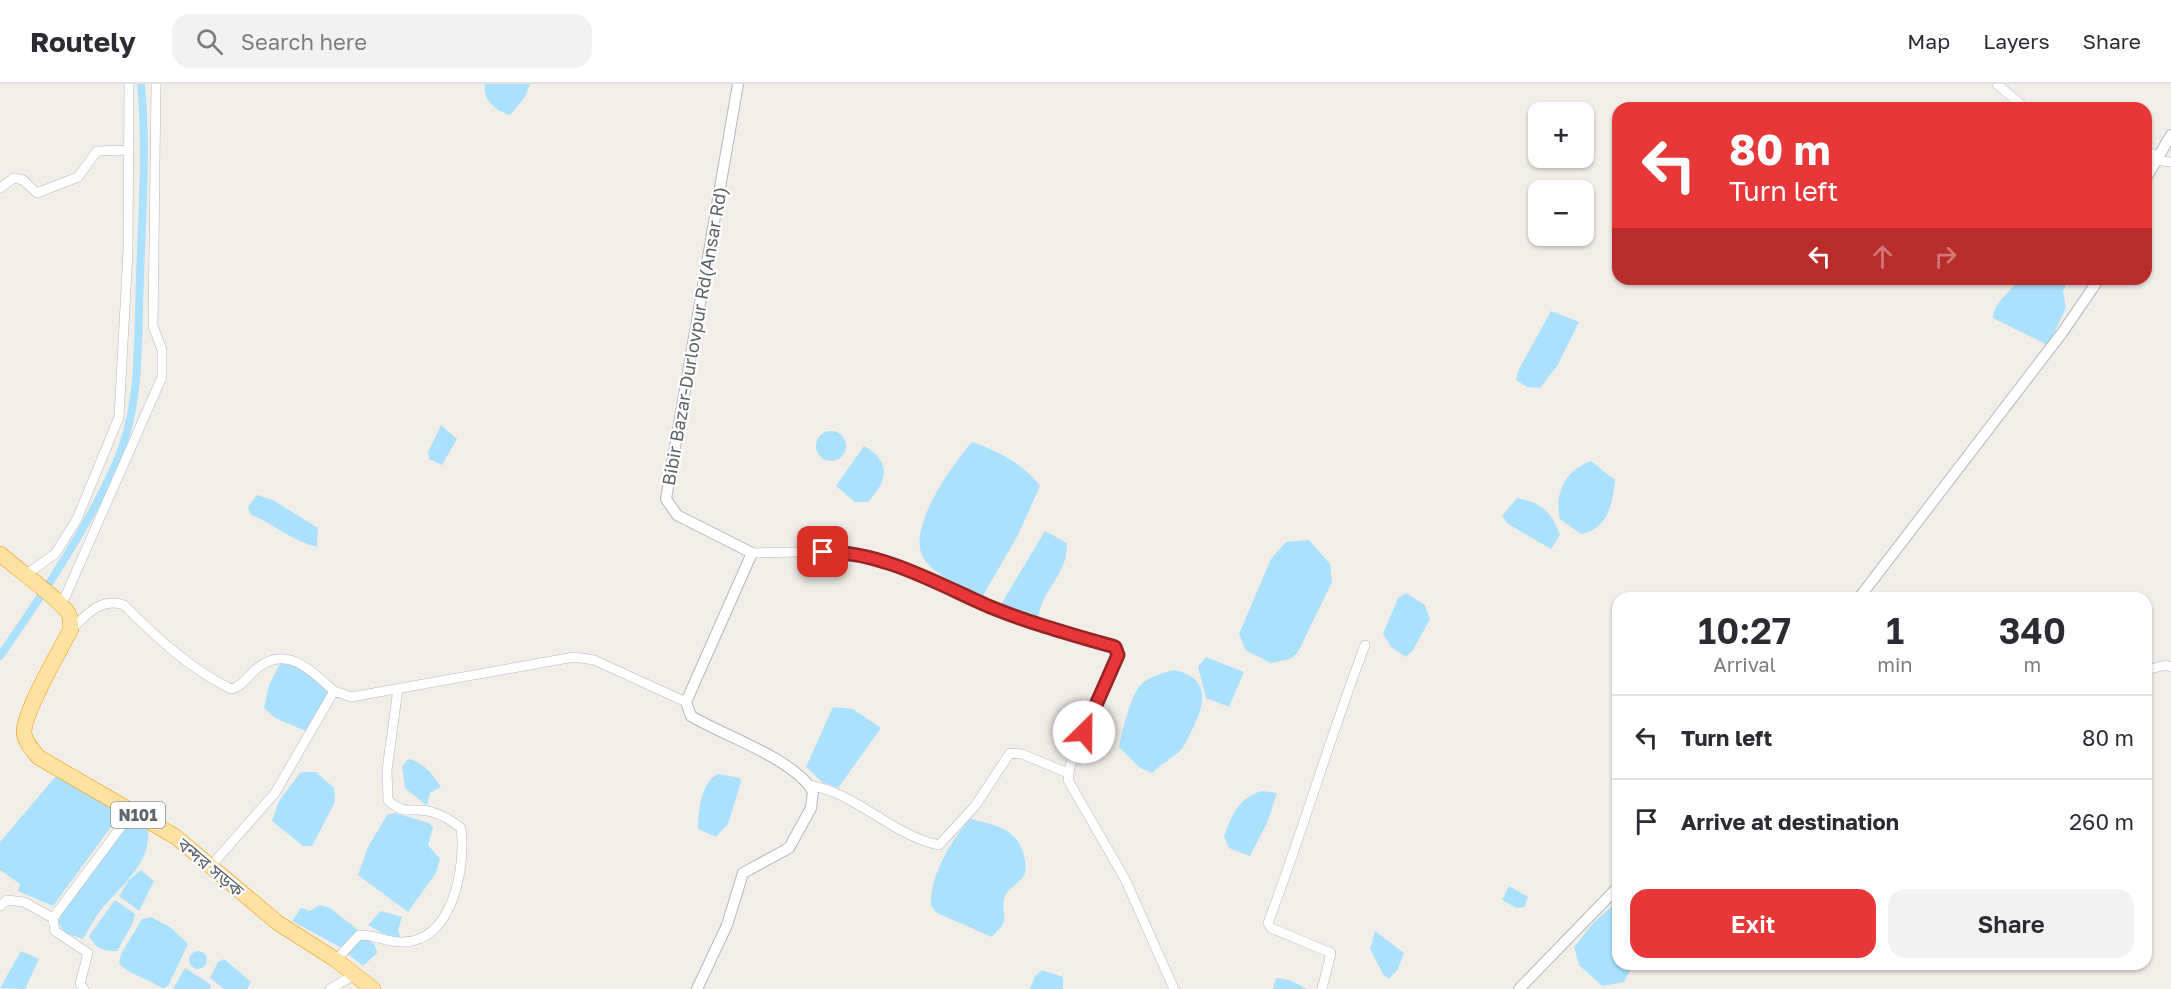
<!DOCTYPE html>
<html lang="en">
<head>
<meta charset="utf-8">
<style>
  body { margin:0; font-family:"Golos Text","Noto Sans Bengali",sans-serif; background:#f2f2f3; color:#2b2b33; height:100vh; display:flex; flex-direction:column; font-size:22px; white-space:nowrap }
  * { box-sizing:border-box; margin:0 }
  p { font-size:20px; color:#7c7c81 }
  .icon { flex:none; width:33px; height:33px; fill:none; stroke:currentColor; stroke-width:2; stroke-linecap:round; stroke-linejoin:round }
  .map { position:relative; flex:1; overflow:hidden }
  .sheet { position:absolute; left:1612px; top:508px; width:540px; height:378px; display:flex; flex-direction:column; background:#fff; border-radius:18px; box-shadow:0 2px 4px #0004 }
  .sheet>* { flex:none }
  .banner { position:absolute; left:1612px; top:18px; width:540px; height:183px; border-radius:18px; box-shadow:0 2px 4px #0004; background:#e83738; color:#fff; overflow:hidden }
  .controls { position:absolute; left:1528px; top:18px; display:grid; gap:12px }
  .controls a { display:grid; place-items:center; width:66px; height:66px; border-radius:12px; background:#fff; box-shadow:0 2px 4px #0004; font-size:30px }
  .pin { position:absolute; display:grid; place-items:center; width:51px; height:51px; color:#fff; margin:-26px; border-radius:12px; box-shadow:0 3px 9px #0006 }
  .me { position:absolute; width:66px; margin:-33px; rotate:23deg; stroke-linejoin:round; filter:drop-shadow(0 0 4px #0008) }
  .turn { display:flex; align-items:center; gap:21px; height:126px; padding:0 18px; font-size:27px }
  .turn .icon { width:78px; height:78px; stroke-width:2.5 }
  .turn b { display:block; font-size:42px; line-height:51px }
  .lanes { display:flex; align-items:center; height:57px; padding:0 18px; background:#0003; justify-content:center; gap:30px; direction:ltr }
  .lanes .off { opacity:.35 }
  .eta { display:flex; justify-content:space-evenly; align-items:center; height:102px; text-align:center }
  .eta b { font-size:36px; font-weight:600; line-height:42px }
  .action { display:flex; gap:12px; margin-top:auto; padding:12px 18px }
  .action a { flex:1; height:69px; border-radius:18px; background:#e83738; color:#fff; font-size:24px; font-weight:600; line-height:69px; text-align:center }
  .action a+a { background:#f2f2f3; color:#2b2b33 }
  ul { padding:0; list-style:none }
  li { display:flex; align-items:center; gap:18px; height:84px; padding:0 18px; border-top:2px solid #e1e1e2 }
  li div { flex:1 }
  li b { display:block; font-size:22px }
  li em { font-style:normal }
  header { display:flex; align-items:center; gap:36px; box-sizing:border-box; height:84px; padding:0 30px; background:#fff; border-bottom:2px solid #e1e1e2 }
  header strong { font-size:28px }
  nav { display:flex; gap:33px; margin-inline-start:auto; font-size:21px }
  .search { width:420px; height:54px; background:#f2f2f3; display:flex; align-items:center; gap:15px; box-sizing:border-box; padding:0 21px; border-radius:18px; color:#7c7c81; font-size:22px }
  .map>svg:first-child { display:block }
  .water { fill:#abe1fe }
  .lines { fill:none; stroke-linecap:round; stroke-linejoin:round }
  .canal { stroke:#abe1fe; stroke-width:8 }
  .minor-casing { stroke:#b5b8bc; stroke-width:10 }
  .tertiary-casing { stroke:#b5b8bc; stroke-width:12 }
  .trunk-casing { stroke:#f69503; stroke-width:16 }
  .minor { stroke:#fff; stroke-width:9 }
  .tertiary { stroke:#fff; stroke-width:10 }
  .trunk { stroke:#fde2a2; stroke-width:15 }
  .route-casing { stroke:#972424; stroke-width:15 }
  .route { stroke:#e83738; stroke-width:10 }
  .labels { text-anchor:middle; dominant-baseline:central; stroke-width:4.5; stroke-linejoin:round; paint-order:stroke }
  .shield { fill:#fff; stroke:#8f9295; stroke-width:1.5 }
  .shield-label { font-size:16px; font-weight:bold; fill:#5f6468 }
  .street-label { font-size:18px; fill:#5f6468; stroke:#fff }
</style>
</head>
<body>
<header>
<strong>Routely</strong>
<div class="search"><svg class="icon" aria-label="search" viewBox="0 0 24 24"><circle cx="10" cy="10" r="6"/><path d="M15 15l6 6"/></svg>Search here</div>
<nav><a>Map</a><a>Layers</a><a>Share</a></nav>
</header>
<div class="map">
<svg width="2171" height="905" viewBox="0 0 2171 905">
  <rect width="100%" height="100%" fill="#f1eee8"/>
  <path class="water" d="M485,0H530L525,13L510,31C496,27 482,16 485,0Z
    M2018,195H2069L2063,207L2066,224L2048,261L1993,234C1994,216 2011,210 2018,195Z
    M1551,227L1579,238L1557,282L1540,304L1527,303L1516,296L1519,285Z
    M441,341L457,355L442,381L429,375L428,368Z
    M816 362a15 15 0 1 1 30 0a15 15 0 1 1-30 0Z
    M972,358C998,367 1024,380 1040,402L1018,451L981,515C964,505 930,489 922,471C909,441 952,381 972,358Z
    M864,362C892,378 888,396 868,418H855L836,402Z
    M1591,377L1615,396C1613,419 1608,445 1581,450L1560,435C1554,410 1565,386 1591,377Z
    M257,411L273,416L318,444L317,463C292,457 273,440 250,430L248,423Z
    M1517,414C1541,418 1552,428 1560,451L1551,465L1508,440L1502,432Z
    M1045,447L1067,459C1068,491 1042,505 1038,534L1000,522Z
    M1309,456L1330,480L1332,498L1298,568L1290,575L1271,579L1245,566L1239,550L1271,475L1286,458Z
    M1406,509L1425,521L1430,535L1413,566L1406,573L1391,563L1383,550L1398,514Z
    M1206,573L1244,588L1229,623L1206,614L1198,583Z
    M281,578L304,584L329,608L308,648L275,634L264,624L269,601Z
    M1174,586C1208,593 1207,616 1193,644C1189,651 1185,663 1179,668C1170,675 1161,681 1152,689L1139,683L1119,663C1122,647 1130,615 1139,603C1146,593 1163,589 1174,586Z
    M833,623L853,625L881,644L838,704L822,698L806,683Z
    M408,675C423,678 433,690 441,703L430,709L427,722L405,704L402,683Z
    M301,688H316L334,704L335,718L312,762H303L272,737L279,717Z
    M718,690L740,694L741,698L728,740L716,753L698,745C698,728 701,698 718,690Z
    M56,692L122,728L53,822L18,807L20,800L0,786V758Z
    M1262,707L1277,709L1267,739L1250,772L1229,764L1224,753C1231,732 1239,713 1262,707Z
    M395,729L429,739L433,744L428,761L440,775L436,789L408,828L358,791L368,763L387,731Z
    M970,735C997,741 1021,746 1025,777C1025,782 1027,786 1024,791C1019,801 1007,803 1004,815C1001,836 1012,833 992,853L937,829L931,822C930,791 950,758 970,735Z
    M137,739L148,747C152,781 116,805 98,830C92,838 88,847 83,855L65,849L58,838L67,820L125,742Z
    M141,786L154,797L139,827L119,812L129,796Z
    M1509,802L1528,813L1524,823L1517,824L1502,816Z
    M115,816L135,830L133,839L117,867C103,867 96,865 89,852Z
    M1617,818L1618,880L1633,881L1624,898L1602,902L1579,881L1574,863L1594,838Z
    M319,821L330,824L357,845L349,858L340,863L292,837L301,824L310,827Z
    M381,827L402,833L398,846L401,855L391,854L368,841Z
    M151,833L170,843L188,860L168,902L163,904L128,887L119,880L121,870L142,835Z
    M1375,847L1404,869L1398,885L1389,895L1383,890L1370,865Z
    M361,855H368L375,861L377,869L363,882L348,870Z
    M189 876a9 9 0 1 1 18 0a9 9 0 1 1-18 0Z
    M21,867L39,875L25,905L0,904Z
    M224,875L251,898L247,905H224L210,894L218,878Z
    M185,884L210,900L211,905H173Z
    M1042,886L1063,893V905H1030L1035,892Z
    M1276,894L1289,896L1307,905H1273Z"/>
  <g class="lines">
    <path class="canal" d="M0,572C42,511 84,450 115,382C142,321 137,260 140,195C142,130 147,65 141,0"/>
    <defs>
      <path id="minor" d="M1997,0L2025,24
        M2146,67L2157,72
        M2155,76L2171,78
        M0,104L14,94L23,96L37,109L78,93L97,67L129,66
        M752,469L847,467L930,495L990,523L1115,563L1118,571L1070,682L1068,696L1125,795L1174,905
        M24,492L55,470L77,435L119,333L128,167L129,0
        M62,520L162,293V266L153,242L156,0
        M71,545C87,531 100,513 124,521C157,554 189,584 231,605C240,604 247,594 253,588C284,558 309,585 334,607
        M2146,586L2166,581L2171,583
        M808,701C856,708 891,751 939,761L975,722L1010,669L1022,670L1068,689
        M210,783L275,709L334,607L351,613L574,573L594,576L686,618
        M0,822L7,816L24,818L53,834L132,728
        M53,834L55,847L88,869L80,900L84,905
        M336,876L359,851C373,850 386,858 400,858C453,860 466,783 461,744C452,737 443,731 432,728C413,722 405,733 388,716L387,686L398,605
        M330,905L356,890
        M1322,905L1331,869L1271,844L1268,839C1303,747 1330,653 1365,561"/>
      <path id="tertiary" d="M2146,94L2171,51
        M1859,514L2062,249L2099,195
        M697,905L727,841L743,789L789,764L811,724L813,707C791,673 726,653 691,632L686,618L752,469L677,431L666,415L738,0
        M1519,905L1618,803"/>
      <path id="trunk" d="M0,470C13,482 65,519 69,531C71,535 70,541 71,545C60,566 23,629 24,649C25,658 33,666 38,673L176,753L278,839L336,876L373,905"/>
    </defs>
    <use href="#minor" class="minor-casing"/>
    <use href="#tertiary" class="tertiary-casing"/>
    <use href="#trunk" class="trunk-casing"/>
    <use href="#minor" class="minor"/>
    <use href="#tertiary" class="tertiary"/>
    <use href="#trunk" class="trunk"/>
  </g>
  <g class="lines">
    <defs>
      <path id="route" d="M823,468C881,467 936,499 988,522C1029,539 1073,551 1115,563L1118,571L1084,648"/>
    </defs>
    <use href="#route" class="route-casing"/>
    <use href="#route" class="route"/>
  </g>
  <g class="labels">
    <rect class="shield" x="111" y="718" width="54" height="26" rx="4.5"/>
    <g class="shield-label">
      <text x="138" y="731">N101</text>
    </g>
    <g class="street-label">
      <text transform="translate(694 252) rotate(-80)">Bibir Bazar-Durlovpur Rd(Ansar Rd)</text>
      <text transform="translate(211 783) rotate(40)">বন্দর সড়ক</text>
    </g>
  </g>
</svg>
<div class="controls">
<a>+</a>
<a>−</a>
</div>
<div class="pin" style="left:823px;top:468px;background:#d93025"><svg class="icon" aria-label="arrive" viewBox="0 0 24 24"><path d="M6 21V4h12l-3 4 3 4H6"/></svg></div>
<svg class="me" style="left:1084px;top:648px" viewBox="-20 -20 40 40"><circle r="19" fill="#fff"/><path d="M0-13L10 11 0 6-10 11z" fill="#e83738"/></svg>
<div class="banner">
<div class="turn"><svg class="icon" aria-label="left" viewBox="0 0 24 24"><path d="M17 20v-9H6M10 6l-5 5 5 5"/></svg><div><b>80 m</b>Turn left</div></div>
<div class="lanes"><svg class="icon" aria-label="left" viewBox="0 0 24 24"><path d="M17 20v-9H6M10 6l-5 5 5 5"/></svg><svg class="icon off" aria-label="ahead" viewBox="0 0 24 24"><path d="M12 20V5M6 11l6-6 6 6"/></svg><svg class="icon off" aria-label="right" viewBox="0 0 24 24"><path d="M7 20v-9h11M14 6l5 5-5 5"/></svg></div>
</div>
<section class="sheet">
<div class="eta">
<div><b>10:27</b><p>Arrival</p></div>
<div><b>1</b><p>min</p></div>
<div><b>340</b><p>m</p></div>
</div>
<ul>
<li><svg class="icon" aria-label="left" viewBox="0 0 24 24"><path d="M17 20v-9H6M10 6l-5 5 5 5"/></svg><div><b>Turn left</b></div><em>80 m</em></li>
<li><svg class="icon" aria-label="arrive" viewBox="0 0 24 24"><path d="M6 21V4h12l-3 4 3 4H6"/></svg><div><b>Arrive at destination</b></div><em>260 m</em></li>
</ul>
<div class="action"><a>Exit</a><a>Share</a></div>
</section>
</div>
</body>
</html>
